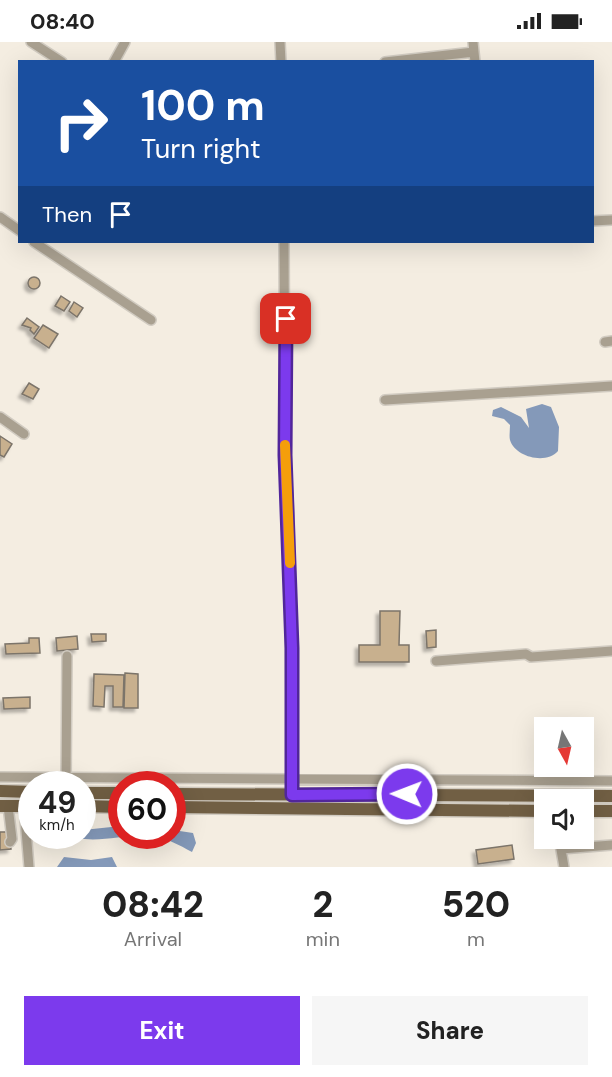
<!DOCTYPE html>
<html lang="en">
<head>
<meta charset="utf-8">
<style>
  body { margin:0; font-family:"DM Sans",sans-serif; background:#f6f6f6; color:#222; height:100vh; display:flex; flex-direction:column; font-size:22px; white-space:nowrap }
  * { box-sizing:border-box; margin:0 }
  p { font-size:20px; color:#767676 }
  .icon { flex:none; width:33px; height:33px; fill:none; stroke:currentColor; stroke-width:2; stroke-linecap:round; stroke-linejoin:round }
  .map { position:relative; height:825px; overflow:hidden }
  .drawer { display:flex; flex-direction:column; background:#fff; flex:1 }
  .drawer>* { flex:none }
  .banner { position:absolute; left:18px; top:18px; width:576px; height:183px; border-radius:0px; box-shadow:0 6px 24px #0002; background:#1a4fa0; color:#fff; overflow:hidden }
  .needle { width:39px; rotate:172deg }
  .controls { position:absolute; left:534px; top:675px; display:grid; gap:12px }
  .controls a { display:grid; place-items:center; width:60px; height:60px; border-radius:0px; background:#fff; box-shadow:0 6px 24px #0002; font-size:30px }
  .speed { position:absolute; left:18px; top:729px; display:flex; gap:12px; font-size:30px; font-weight:700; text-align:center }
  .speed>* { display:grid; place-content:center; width:78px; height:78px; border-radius:50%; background:#fff; box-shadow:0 6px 24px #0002; line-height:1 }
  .speed small { font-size:15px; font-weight:400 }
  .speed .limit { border:9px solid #d22; background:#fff; color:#111 }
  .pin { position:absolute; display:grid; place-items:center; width:51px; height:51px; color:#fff; margin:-26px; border-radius:12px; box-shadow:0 3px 9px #0006 }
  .me { position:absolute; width:66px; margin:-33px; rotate:271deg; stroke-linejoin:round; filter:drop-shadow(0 0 4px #0008) }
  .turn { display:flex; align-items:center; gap:21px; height:126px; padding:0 24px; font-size:27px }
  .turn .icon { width:78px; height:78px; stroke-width:2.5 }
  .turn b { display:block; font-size:42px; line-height:51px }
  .then { display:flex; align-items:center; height:57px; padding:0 24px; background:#0003; gap:12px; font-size:22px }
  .eta { display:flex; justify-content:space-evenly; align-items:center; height:102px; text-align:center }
  .eta b { font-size:36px; font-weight:800; line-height:42px }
  .primary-button { display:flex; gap:12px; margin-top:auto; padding:12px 24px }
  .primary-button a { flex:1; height:69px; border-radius:0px; background:#7c3aed; color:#fff; font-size:24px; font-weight:800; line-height:69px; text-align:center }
  .primary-button a+a { background:#f6f6f6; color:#222 }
  .status { display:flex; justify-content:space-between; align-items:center; height:42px; padding:0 30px; background:#fff; direction:ltr }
  .status svg { height:16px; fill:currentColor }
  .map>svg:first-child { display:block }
  .water { fill:#8499b9 }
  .building { fill:#c8b08e; stroke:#7c746a; stroke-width:1.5; filter:url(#shadow) }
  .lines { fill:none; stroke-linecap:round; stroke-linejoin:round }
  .minor-casing { stroke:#d1cbc1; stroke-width:12 }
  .major-casing { stroke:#d1cbc1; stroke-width:15 }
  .minor { stroke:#a9a090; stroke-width:9 }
  .major { stroke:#715f44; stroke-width:12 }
  .route-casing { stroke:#51269a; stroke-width:15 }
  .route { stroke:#7c3aed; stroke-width:10 }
  .slow { stroke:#f59e0b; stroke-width:10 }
</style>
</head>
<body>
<div class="status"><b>08:40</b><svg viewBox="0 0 49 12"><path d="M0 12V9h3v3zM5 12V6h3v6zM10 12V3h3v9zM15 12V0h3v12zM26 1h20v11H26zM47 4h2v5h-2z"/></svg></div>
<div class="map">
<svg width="612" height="825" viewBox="0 0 612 825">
  <defs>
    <filter id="shadow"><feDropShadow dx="-3.5" dy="3.5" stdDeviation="1.5" flood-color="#0004"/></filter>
  </defs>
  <rect width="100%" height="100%" fill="#f4ede1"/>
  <path class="water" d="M542,362L551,365L559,385L558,409C546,423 515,415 510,398C509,394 510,388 510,383L504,377L492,374L493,368L501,365L521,375L529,386L526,367Z
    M121,784L122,794H172L173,788L193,791L196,801L192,810C179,803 167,796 152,794C127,791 103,801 77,796L82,794L83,788Z
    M64,815L91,818L112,815L117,825H57Z"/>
  <path class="building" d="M28 241a6 6 0 1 1 12 0a6 6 0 1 1-12 0Z
    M61,254L70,260L64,269L55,264Z
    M74,260L83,266L77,275L69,269Z
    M27,276L39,285L34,292L30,288L31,286L22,283Z
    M43,283L58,292L49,306L34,296Z
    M29,341L39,347L33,357L22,352Z
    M0,394L12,402L4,415L0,413Z
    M380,569H400L399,603H409V620H359V603H380Z
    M436,588V605L427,606L426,589Z
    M91,592H106V599L92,600Z
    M77,594L78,607L57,609L56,596Z
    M29,596H39L40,611L6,612L5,602L29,601Z
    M125,631L138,632V666H124Z
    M94,632L124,633L123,665H113V644H105L104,665L93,664Z
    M30,655V666L4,667L3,656Z
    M0,790H9L11,807L0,808Z
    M512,803L514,817L478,822L476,808Z"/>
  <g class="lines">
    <defs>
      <path id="minor" d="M31,0L62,20
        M280,0L281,20
        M473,0L475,20
        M114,20L125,0
        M385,20L474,10
        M0,175L20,189
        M592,179L612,178
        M34,200L151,278
        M284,200L285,413L289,474L292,742
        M605,300L612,299
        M385,358L612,344
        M0,375L24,392
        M436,619L526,612L531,615L612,609
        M0,735L612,739
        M66,740L67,614
        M8,764L12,797L10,800
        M24,764L29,825
        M559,796L564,825
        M561,807L612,803"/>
      <path id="major" d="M0,749L32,750
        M82,751H122
        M172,752L612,754
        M0,764H32
        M82,764L122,765
        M172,765L544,769
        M584,769H612"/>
    </defs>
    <use href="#minor" class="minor-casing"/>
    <use href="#major" class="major-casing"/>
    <use href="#minor" class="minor"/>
    <use href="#major" class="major"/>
  </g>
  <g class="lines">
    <defs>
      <path id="route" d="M286,277L285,413L292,606V753L407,752"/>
    </defs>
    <use href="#route" class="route-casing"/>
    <use href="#route" class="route"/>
    <path class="slow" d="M285,403L290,521"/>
  </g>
</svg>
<div class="controls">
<a><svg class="needle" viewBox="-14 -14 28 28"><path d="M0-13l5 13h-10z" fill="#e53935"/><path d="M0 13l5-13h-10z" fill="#767676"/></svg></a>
<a><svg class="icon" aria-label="sound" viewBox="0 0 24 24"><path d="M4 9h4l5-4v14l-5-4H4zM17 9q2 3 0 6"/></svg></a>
</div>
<div class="speed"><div>49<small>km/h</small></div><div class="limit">60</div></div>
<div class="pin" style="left:286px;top:277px;background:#d93025"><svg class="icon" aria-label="arrive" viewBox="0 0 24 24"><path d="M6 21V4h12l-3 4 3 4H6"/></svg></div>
<svg class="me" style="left:407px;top:752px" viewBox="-20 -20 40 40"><circle r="17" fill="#7c3aed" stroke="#fff" stroke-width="3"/><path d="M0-11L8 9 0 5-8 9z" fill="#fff"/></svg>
<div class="banner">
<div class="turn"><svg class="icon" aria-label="right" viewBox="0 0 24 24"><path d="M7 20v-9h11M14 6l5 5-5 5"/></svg><div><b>100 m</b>Turn right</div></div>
<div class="then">Then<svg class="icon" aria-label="arrive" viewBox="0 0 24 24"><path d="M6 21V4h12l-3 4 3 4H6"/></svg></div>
</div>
</div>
<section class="drawer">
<div class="eta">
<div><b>08:42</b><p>Arrival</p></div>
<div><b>2</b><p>min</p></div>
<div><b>520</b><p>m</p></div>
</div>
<div class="primary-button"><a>Exit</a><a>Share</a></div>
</section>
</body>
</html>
